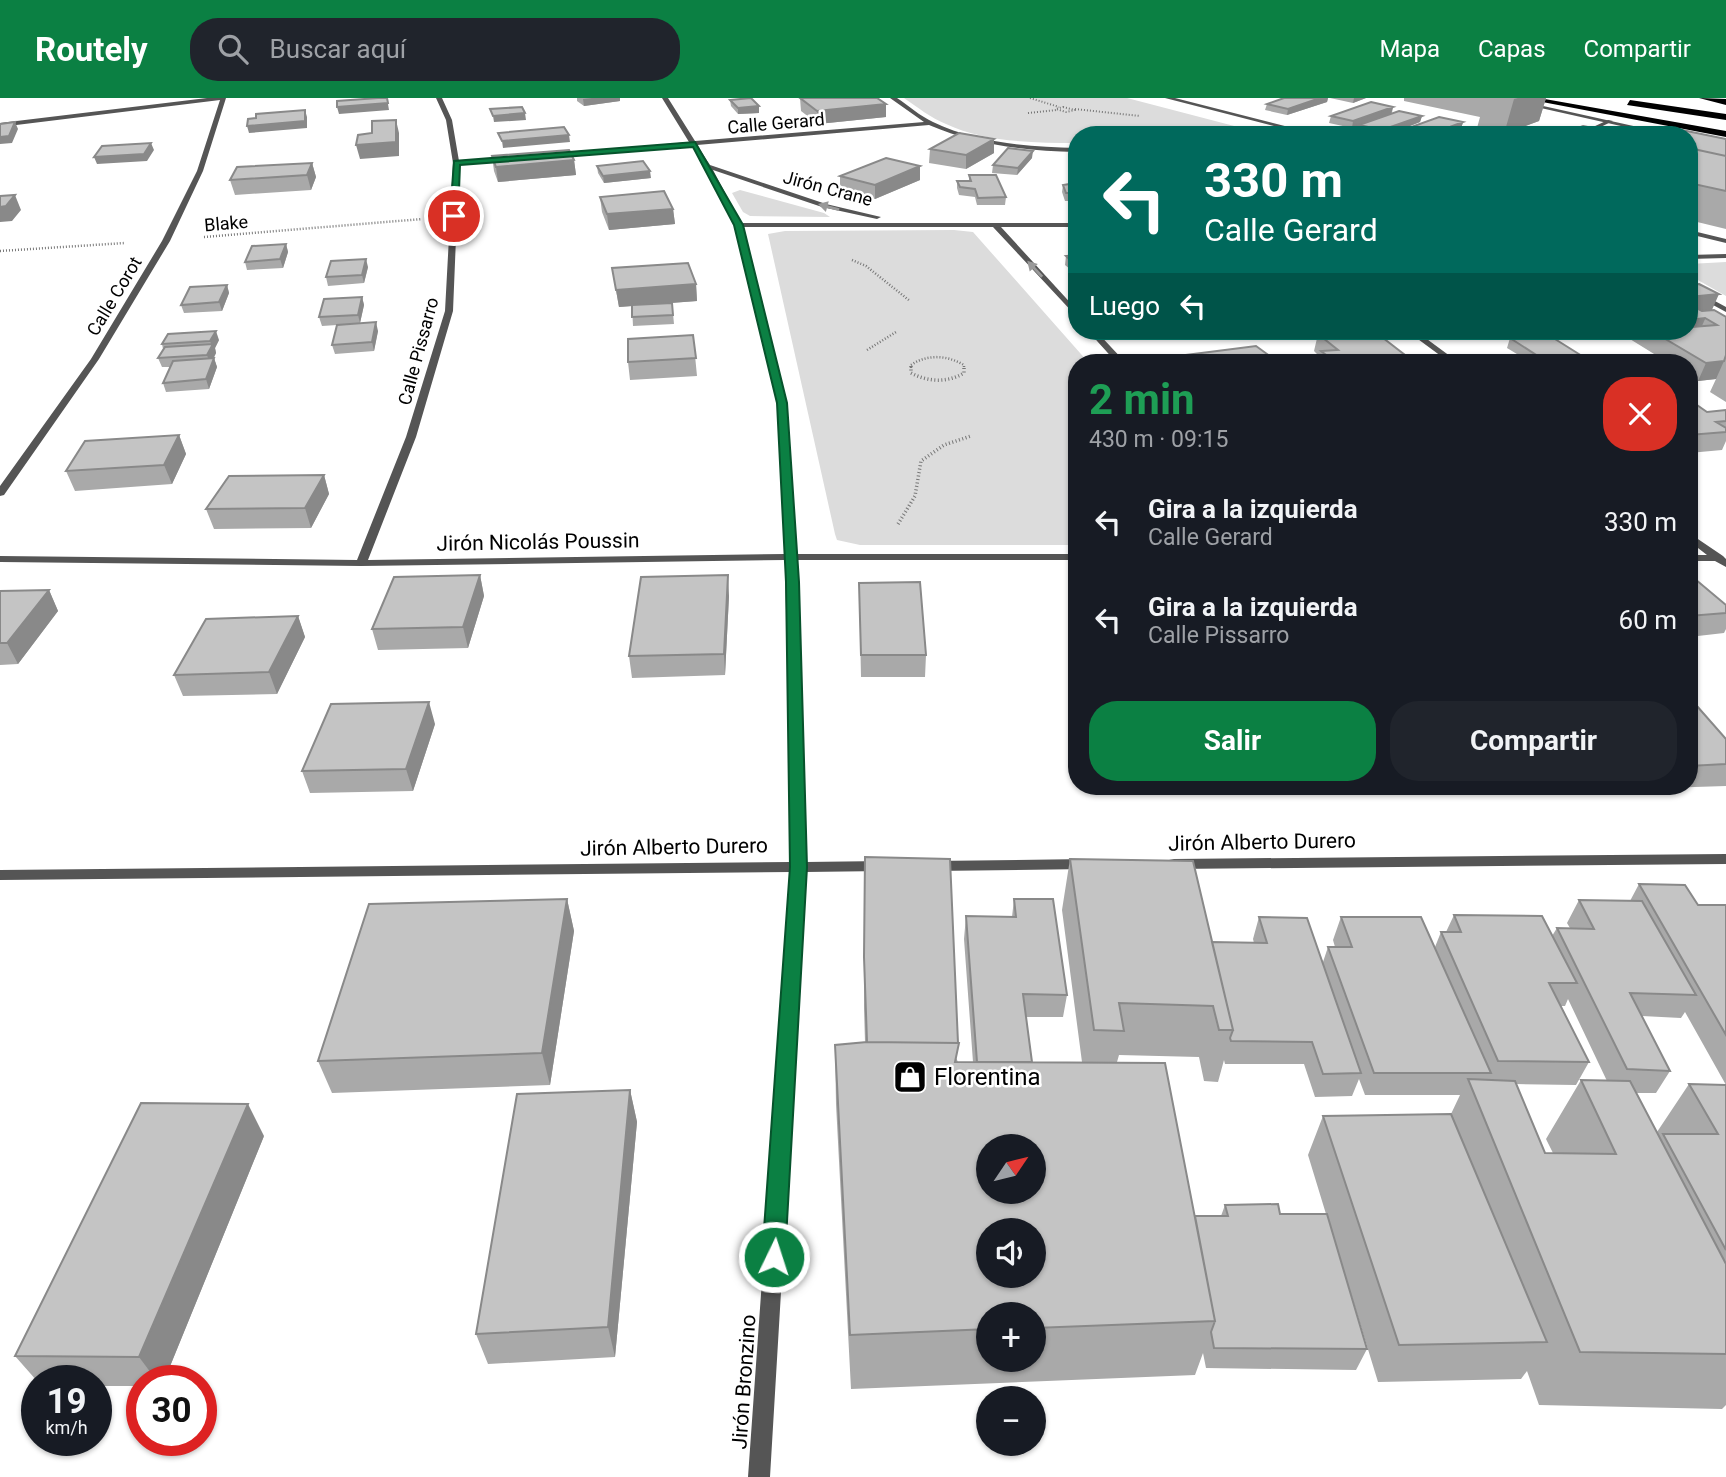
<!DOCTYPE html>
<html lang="es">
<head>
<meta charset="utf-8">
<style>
  body { margin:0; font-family:Roboto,sans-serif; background:#20242c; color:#f1f3f6; height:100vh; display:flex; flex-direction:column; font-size:26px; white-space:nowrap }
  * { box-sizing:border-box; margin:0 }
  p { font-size:23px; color:#9ea1a6 }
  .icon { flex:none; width:38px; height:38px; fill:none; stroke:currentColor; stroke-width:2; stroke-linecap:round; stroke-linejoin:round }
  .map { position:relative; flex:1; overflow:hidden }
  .sheet { position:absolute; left:1068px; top:256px; width:630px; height:441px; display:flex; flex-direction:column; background:#171b24; border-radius:28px; box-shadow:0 2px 5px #0004 }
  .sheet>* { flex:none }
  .banner { position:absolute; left:1068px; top:28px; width:630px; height:214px; border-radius:28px; box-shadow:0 2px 5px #0004; background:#00695c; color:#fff; overflow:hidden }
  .needle { width:46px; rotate:55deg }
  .controls { position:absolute; left:976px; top:1036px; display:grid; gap:14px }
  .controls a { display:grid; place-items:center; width:70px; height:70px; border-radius:50%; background:#171b24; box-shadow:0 2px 5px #0004; font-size:35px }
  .speed { position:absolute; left:21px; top:1267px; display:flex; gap:14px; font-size:35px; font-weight:700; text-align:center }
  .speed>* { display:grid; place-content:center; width:91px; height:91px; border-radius:50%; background:#171b24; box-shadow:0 2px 5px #0004; line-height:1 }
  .speed small { font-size:18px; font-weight:400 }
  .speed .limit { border:10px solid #d22; background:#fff; color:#111 }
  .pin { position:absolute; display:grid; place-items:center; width:60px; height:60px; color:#fff; margin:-30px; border:4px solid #fff; border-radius:50%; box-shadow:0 2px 7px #0007 }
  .me { position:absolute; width:77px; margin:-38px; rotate:4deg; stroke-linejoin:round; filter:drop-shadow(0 0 5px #0008) }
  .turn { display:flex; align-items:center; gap:24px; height:147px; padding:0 21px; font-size:32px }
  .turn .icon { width:91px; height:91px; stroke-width:2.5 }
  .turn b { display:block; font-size:49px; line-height:60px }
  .then { display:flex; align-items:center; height:66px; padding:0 21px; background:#0003; gap:14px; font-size:26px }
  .round { display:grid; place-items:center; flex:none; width:74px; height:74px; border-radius:28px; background:#20242c }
  .head { display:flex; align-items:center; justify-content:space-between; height:119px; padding:0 21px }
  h1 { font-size:42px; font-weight:700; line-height:52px; color:#1e9e55 }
  .cta { display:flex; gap:14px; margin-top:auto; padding:14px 21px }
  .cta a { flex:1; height:80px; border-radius:28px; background:#0b8043; color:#fff; font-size:28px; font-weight:700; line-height:80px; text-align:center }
  .cta a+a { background:#20242c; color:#f1f3f6 }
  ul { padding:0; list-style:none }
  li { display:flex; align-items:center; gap:21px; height:98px; padding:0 21px }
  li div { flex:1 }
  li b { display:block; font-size:26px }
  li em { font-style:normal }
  header { display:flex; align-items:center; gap:42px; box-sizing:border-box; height:98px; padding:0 35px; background:#0b8043; color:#fff }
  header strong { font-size:33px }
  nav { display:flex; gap:38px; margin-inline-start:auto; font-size:24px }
  .search { width:490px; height:63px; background:#20242c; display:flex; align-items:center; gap:18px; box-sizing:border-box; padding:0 24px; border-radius:28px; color:#9ea1a6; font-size:26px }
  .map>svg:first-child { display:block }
  .green { fill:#dcdcdc }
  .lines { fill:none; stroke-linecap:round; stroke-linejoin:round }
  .path-far2 { stroke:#777; stroke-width:2; stroke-dasharray:1 2; stroke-linecap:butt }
  .path-far1 { stroke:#777; stroke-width:2.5; stroke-dasharray:1 2; stroke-linecap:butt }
  .path { stroke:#777; stroke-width:3.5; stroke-dasharray:1 2.5; stroke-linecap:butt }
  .minor { fill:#555; fill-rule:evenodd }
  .tertiary { fill:#555; fill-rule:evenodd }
  .motorway { fill:#000; fill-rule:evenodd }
  .wall { fill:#a9a9a9; fill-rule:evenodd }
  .shaded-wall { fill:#898989 }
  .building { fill:#c4c4c4; stroke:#898989; stroke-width:2; fill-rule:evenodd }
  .oneway { fill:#999 }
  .route { fill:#0b8043; stroke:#07532c; stroke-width:2 }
  .labels { text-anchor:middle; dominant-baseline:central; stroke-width:5; stroke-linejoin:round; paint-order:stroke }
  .far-street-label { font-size:18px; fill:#000; stroke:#fff }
  .street-label { font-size:21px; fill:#000; stroke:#fff }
  .near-poi-label { font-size:24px; fill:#000; stroke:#fff; text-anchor:start }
</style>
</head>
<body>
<header>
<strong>Routely</strong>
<div class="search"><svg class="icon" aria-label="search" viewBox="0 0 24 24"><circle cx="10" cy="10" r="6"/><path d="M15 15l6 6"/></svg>Buscar aquí</div>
<nav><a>Mapa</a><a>Capas</a><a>Compartir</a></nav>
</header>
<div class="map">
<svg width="1726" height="1379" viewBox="0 0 1726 1379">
  <rect width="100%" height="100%" fill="#fff"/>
  <path class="green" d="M904,0H1127L1261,35L1076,37V45C1034,45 984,44 946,26C931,20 917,9 904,0Z
    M740,92L824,115L830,119L750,118L743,114L732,95Z
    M954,132L973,134L1088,264H1076V447H860L837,442L835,436L768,136L785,133Z
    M1726,164V198L1689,177V166Z"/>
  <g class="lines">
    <path class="path-far2" d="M1030,0L1059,9
      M1063,9L1075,12L1066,14L1056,11Z
      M1075,11L1140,18
      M1028,15L1057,12"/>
    <path class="path-far1" d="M204,139L422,121
      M0,153L125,145
      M852,162L866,168L910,203
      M867,252L896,234
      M911,270V267C927,256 947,257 964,267V270"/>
    <path class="path" d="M911,268V275C928,284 947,285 964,275V268
      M898,426L915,398L921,363L944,347L971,338"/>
    <path class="minor" d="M207,0H226L203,73L170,143L99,261L4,397L0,398V388L91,261L162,143L197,73L220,2L0,29V25Z
      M436,0H442L452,22L459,63L511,59L514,61L459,67L453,213L416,339L368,462L785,456L777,305L735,127L692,47L552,59L550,56L689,44L662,0H668L695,43L924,24L890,0H897C909,8 920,18 933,24C977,45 1028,49 1076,50V54C1026,53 975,47 929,27L697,47L710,67L826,106L881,119L877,121L822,109L713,72L741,125H1076V129H1001L1076,211V218L993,129H743L787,305L796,456H1076V462H796L806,764L884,763L889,764L891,768L889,772L884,773L806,774L770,1379H748L791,774L0,782V772L791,764L785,462L361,468L0,464V458L357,462L406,339L445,213L453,65L446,22Z
      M1165,0H1175L1320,37H1309Z
      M1608,22L1613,23L1584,37H1576Z
      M1689,132L1726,141V145L1689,136Z
      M1726,156V160L1689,161V157Z
      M1689,189L1726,209V214L1689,194Z
      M1088,233H1096L1125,264H1116Z
      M1407,233H1416L1458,264H1449Z
      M1689,435L1723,458L1726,461V469L1715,463H1689V457H1707L1689,443Z
      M1726,756V766L1174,771L1169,770L1167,766L1169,762L1174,761Z
      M1087,761L1092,762L1094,766L1092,770L1087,771L932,773L927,772L925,768L927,764L932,763Z"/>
    <path class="tertiary" d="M1496,0H1507L1674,37H1661Z"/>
    <path class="motorway" d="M1521,0H1539L1726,33V39Z
      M1699,0L1726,1V7Z
      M1630,2L1726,16V22L1627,7Z"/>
  </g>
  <path class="wall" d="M577,0H620V3L584,8L577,3Z
    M798,0H877L886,19L818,26L801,13L800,0Z
    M1284,0H1328L1327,4L1287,17L1265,12L1267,6Z
    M1330,0H1366L1353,5Z
    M1404,0H1546L1539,23L1504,36L1477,30L1480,19L1404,3Z
    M730,2L759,15L738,16L731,8Z
    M1393,9L1392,15L1422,18L1420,24L1387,37H1371L1358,34L1359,28L1352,30L1329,25L1331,18Z
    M1463,24L1461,31L1445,37H1399L1400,33Z
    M1689,37L1726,41V131L1689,122Z
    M994,41V55L966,71L929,65L930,51Z
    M492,58L574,62L576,77L498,84L494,73Z
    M1032,60L1017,77L992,75L993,67Z
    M312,65L316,79L311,92L235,97L230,82Z
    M597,68L651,80L604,85L598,75Z
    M969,77L1006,99L1005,107H977L975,99L959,97L957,90V83H969Z
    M840,78L920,82L875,101L840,93Z
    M1076,85V103H1065L1062,94L1063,87Z
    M600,99L673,111L675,126L609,132L602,114Z
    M286,146L288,154L283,170L247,172L245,164Z
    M1076,157V176L1065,167L1066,158Z
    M368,169L364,185L328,188L326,179Z
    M612,170L696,186L697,203L669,205H672L674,226L633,228L632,208L619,209Z
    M227,187L229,195L222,213L184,215L181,207Z
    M362,199L364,207L360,225L378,233L374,253L335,256L332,247L337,227L322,228L319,219Z
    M1712,212L1726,219V304L1710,294L1716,281L1698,283L1689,277V264H1667L1617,233H1689Z
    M1318,236L1403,264H1319L1320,259L1314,253Z
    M693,237L697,278L630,282L628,264Z
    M1510,240L1582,258L1580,264H1530L1507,250Z
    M219,242L215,250L216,255L214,260L217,269L209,291L166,294L163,285L170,269H162L158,260L163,251L162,246Z
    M1178,258L1278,264H1177Z
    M1689,305L1707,314L1726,312V343L1722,352L1689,355Z
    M179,337L186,356L172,386L75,393L66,373Z
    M324,377L329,396L311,430L214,431L206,411Z
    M1689,476L1726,507V531L1724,535L1689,539Z
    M480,477L484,498L468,550L378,552L372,531Z
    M859,485L926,557L925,579H861Z
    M49,492L58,513L18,566L0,567V493Z
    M729,498L725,577L632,580L629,558Z
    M298,518L305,539L277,596L183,598L174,577Z
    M1689,599L1726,641V688L1663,690L1661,688H1689Z
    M435,626L413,693L310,695L302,673Z
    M865,759L958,964H973L964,841L966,818L1012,819L1014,801L1067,897L1063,919H1026L1032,964H1082L1062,812L1070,761L1212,844L1254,845L1253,841L1259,819L1323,864L1328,849H1335L1333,842L1341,819L1435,849L1441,834H1446L1454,817L1552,838L1557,830H1570L1567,825L1579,802L1630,803L1639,786L1698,807H1726V987L1685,914L1681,920L1642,918L1670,973L1656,995H1636L1657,1034L1689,986L1726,987V1307L1722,1311L1539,1307L1527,1273L1521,1281L1378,1284L1348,1186L1367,1251L1356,1272L1206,1270L1203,1255L1195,1277L851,1291L836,1006L835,947L865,944L864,910ZM1568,901L1607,983L1581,982L1546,1041L1553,1055H1545L1516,986L1576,987L1589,964L1560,908H1565ZM1119,957L1199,959L1204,983L1218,984L1224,962L1225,966H1304L1315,999L1352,998L1359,981L1365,997H1460L1451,1016L1323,1018L1308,1057L1326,1116H1280L1225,1107L1221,1118H1195L1117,964ZM989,1216H1034V1262H989Z
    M567,801L574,833L550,987L332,995L318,963Z
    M630,992L637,1024L615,1259L488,1266L476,1236Z
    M264,1038L164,1283H142V1288H96V1283H37L15,1258Z"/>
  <path class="shaded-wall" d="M387,0L389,12L339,16L337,9Z
    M592,0H620V3L584,8L583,1Z
    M1320,0H1328L1327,4L1287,17L1288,11Z
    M1354,0H1366L1353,5Z
    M1518,0H1546L1539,23L1504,36L1514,1Z
    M886,6V19L818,26L817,13Z
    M759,8V15L738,16V10Z
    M1393,9L1391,16L1352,30L1353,23Z
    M305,12L307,19V30L249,35L247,28Z
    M525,15L526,22L494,24L493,18Z
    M1422,18L1420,24L1387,37H1381L1382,32Z
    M396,22L399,35V58L360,61L356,47Z
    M15,24L18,31L12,45L0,46V39Z
    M1463,24L1461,31L1445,37H1429Z
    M569,37L570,44L503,50L502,43Z
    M994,41V55L966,71V57Z
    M151,45L154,52L147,63L97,66L94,59Z
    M1033,53L1032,60L1017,77L1018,70Z
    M574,62L576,77L498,84L496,69Z
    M312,65L316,79L311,92L307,77Z
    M920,68V82L875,101V87Z
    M650,73L651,80L604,85L603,78Z
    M15,97L21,112L12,123L0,124V109Z
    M673,111L675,126L609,132L607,116Z
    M286,146L288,154L283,170L280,161Z
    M366,161L368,169L364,185L362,177Z
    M696,186L697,203L619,209L616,192Z
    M227,187L229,195L222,213L219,204Z
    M1719,196L1708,221H1705L1698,237L1689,233V199Z
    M362,199L364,207L360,225L358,217Z
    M376,224L378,233L374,253L372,244Z
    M216,233L219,242L215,250L216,255L210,266L207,257L212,249L210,243Z
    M1405,257L1403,264H1333L1334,263Z
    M1582,258L1580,264H1544V262Z
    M214,260L217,269L209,291L206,281Z
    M1724,263L1716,281L1698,283L1706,265Z
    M179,337L186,356L172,386L164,367Z
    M324,377L329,396L311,430L305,410Z
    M480,477L484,498L468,550L463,529Z
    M728,477L729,498L725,577L724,556Z
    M49,492L58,513L18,566L7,545Z
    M298,518L305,539L277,596L269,574Z
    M429,604L435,626L413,693L406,671Z
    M567,801L574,833L550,987L542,955Z
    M630,992L637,1024L615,1259L608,1229Z
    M248,1006L264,1038L164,1283H157L139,1259Z"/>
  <path class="building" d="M378,0H387L388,5L337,9V3Z
    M751,0L759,8L738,10L730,2Z
    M800,0H877L886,6L817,13Z
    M1284,0H1320L1288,11L1267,6Z
    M1371,4L1393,9L1353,23L1331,18Z
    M522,9L525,15L493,18L490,11Z
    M305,12V23L247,28L248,21L256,20V16Z
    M1399,13L1422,18L1382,32L1359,27Z
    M1439,19L1463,24L1429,37H1415L1400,33Z
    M396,22V44L356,47L358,37L372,35V23Z
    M15,24L9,38L0,39V26Z
    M1583,28L1626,37H1560Z
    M564,29L569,37L502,43L498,35Z
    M1468,29L1493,34L1486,37H1448Z
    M1672,30L1726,41V58L1689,50V37H1656Z
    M1310,31L1327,37H1285Z
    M959,35L994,41L966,57L930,51Z
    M151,45L144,56L94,59L102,48Z
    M1008,50L1033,53L1018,70L993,67Z
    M1689,50L1726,58V93L1689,85Z
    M569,52L574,62L496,69L492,58Z
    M886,60L920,68L875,87L840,78Z
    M643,63L650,73L603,78L597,68Z
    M312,65L307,77L230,82L237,69Z
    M969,77H996L1006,99L978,100L975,91L960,89L957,83H971Z
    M1076,85V95H1066L1063,87Z
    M664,93L673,111L607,116L600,99Z
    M15,97L6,108L0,109V98Z
    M286,146L280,161L245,164L252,148Z
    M1076,157V167L1066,158Z
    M366,161L362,177L326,179L331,163Z
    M688,165L696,186L616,192L612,170Z
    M1699,186L1719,196L1689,199V187Z
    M227,187L219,204L181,207L190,189Z
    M362,199L358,217L319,219L324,201Z
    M672,205L673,217L632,219V207Z
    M1689,206L1702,213L1714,212L1726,219V257L1724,263L1706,265L1652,233H1689V227L1692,229L1717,227L1705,220L1689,222Z
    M376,224L372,244L332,247L337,227Z
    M216,233L210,243L162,246L168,236Z
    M1350,233H1374L1405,257L1334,263L1321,253L1338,252L1318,236Z
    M1547,236L1582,258L1544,262L1510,240Z
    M693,237L696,260L628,264V241Z
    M213,246L207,257L158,260L165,249Z
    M1256,248L1278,264H1185L1178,258Z
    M214,260L206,281L163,285L173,263Z
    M1689,305H1694L1707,314L1726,312V323L1716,324L1726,330V334L1689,337Z
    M179,337L164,367L66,373L85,343Z
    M324,377L305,410L206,411L229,378Z
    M1689,476L1726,507V515L1689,518Z
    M480,477L463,529L372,531L394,479Z
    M728,477L724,556L629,558L641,479Z
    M920,484L926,557H861L859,485Z
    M49,492L7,545H0V493Z
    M298,518L269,574L174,577L206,521Z
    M1689,599L1726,641V666L1689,668Z
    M429,604L406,671L302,673L331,606Z
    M865,759L950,761L958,945L867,944L864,859Z
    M1070,761L1193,763L1233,932H1219L1213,908L1119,905L1124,933L1094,932Z
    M1639,786L1685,787L1698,807H1726V937Z
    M567,801L542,955L318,963L369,806Z
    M1014,801H1053L1067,897L1023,896L1032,964H977L966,818L1016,819Z
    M1579,802L1642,803L1696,897L1630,895L1670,973L1627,971L1557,830L1594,831Z
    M1454,817L1542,818L1577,885H1549L1589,964L1498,963L1441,834H1461Z
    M1259,819L1307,820L1361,975L1323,976L1312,944L1231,943L1230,940L1233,932L1212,844L1267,845Z
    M1341,819H1421L1491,975H1374L1328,849H1352Z
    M867,944L959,945L955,964L1165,965L1215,1223L1034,1230V1216H989V1231L850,1237L835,947ZM989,1048H1034V1094H989ZM989,1132H1034V1178H989Z
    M1468,981L1515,983L1545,1055L1616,1056L1581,982L1630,983L1726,1166V1256L1580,1254Z
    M1689,986L1726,987V1152L1663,1036H1718Z
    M630,992L608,1229L476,1236L517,996Z
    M141,1005L248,1006L139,1259L15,1258Z
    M1451,1016L1547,1244L1399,1247L1323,1018Z
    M1278,1106L1280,1116H1327L1367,1251L1214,1250L1211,1234L1215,1223L1195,1118H1228L1225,1107Z"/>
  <defs><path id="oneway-solid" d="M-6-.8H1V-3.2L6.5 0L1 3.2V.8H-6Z" transform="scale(1.75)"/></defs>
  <g class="oneway">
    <use href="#oneway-solid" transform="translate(829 109) rotate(-165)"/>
    <use href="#oneway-solid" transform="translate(1035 171) rotate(-133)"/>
  </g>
  <path class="route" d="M695,44L743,127L787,305L799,484L807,769L785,1159L782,1167L774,1170L766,1167L762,1159L790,769L786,484L777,305L734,127L693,49L460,67L458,118L454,120L450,118L454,63Z"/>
  <defs>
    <symbol id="shop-square" viewBox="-11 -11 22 22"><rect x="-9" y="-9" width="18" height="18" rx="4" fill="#000" stroke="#fff"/><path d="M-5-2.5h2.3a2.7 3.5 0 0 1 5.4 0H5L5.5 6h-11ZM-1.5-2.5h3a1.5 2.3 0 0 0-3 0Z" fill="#fff"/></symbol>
  </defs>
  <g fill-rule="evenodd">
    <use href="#shop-square" x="891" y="960" width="38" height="38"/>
  </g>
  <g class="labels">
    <g class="far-street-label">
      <text transform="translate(776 25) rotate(-5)">Calle Gerard</text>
      <text transform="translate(828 90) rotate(15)">Jirón Crane</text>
      <text transform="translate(226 125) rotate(-5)">Blake</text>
      <text transform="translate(114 198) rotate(-59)">Calle Corot</text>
      <text transform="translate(418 253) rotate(-75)">Calle Pissarro</text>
    </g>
    <g class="street-label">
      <text transform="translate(538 444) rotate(-1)">Jirón Nicolás Poussin</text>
      <text transform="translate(1262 744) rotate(-1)">Jirón Alberto Durero</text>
      <text transform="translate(674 749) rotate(-1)">Jirón Alberto Durero</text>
      <text transform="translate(744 1284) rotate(-86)">Jirón Bronzino</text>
    </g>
    <g class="near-poi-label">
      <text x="934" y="979">Florentina</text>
    </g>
  </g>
</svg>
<div class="controls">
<a><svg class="needle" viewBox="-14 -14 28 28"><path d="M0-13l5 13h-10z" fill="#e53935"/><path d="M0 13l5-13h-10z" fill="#9ea1a6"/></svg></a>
<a><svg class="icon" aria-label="sound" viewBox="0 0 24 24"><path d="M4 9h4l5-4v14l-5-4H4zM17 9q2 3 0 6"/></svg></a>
<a>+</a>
<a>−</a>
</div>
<div class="speed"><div>19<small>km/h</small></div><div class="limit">30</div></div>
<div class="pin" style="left:454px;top:118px;background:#d93025"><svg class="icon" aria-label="arrive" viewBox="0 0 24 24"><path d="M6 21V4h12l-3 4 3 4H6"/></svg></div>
<svg class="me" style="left:774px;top:1159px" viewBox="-20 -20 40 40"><circle r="17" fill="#0b8043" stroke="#fff" stroke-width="3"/><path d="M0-11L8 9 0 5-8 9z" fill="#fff"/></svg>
<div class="banner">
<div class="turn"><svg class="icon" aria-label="left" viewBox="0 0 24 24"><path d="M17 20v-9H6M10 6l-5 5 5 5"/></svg><div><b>330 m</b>Calle Gerard</div></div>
<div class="then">Luego<svg class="icon" aria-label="left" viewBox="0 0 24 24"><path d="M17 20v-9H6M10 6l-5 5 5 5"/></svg></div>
</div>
<section class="sheet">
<div class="head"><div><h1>2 min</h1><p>430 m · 09:15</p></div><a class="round" style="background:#d93025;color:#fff"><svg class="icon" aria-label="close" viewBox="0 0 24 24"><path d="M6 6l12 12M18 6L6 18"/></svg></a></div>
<ul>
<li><svg class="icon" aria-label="left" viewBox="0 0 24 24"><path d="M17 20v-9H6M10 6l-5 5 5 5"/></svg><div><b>Gira a la izquierda</b><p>Calle Gerard</p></div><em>330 m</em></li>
<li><svg class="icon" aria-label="left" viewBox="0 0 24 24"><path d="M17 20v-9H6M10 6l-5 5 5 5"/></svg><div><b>Gira a la izquierda</b><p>Calle Pissarro</p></div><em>60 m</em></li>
</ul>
<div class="cta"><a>Salir</a><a>Compartir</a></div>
</section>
</div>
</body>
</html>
